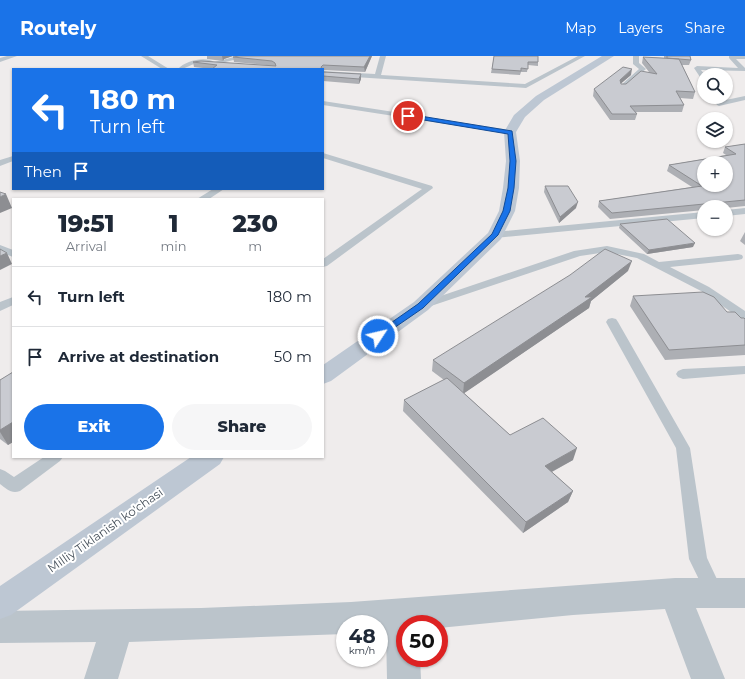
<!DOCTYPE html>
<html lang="en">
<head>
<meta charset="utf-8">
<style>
  body { margin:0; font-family:Montserrat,sans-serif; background:#f6f6f7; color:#1f2937; height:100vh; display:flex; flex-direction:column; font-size:15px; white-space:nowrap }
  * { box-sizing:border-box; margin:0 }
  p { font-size:13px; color:#747a83 }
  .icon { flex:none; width:22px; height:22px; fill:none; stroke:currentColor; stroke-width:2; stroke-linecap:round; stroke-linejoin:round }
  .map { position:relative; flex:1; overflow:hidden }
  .drawer { position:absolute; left:12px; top:142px; width:312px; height:260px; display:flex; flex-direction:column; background:#fff; border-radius:0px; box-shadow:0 1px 3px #0004 }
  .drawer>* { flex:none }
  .banner { position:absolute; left:12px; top:12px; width:312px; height:122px; border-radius:0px; box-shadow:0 1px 3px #0004; background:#1a73e8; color:#fff; overflow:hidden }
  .buttons { position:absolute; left:697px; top:12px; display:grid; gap:8px }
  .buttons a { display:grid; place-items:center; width:36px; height:36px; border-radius:50%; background:#fff; box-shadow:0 1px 3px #0004; font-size:20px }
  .speed { position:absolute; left:336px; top:559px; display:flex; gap:8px; font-size:20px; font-weight:700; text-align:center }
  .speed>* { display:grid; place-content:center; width:52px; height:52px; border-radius:50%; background:#fff; box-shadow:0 1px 3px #0004; line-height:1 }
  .speed small { font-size:10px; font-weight:400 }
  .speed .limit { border:6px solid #d22; background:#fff; color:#111 }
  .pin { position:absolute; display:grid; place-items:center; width:34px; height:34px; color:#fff; margin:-17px; border:2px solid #fff; border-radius:50%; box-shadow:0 1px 4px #0007 }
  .me { position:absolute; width:44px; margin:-22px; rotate:55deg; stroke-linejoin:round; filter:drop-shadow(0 0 3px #0008) }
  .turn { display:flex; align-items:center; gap:14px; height:84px; padding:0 12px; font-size:18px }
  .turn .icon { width:52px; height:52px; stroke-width:2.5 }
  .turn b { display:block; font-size:28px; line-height:34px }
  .then { display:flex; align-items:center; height:38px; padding:0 12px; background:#0003; gap:8px; font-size:15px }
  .eta { display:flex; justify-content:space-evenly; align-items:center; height:68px; text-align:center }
  .eta b { font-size:24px; font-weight:800; line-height:28px }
  .cta { display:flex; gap:8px; margin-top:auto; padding:8px 12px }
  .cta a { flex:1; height:46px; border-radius:24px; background:#1a73e8; color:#fff; font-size:16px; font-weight:800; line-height:46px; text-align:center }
  .cta a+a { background:#f6f6f7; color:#1f2937 }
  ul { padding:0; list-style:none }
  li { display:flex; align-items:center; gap:12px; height:60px; padding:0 12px; border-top:1px solid #e0e1e3 }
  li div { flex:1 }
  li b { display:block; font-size:15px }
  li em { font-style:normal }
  header { display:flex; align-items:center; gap:24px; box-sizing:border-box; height:56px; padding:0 20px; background:#1a73e8; color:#fff }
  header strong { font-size:19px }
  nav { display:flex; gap:22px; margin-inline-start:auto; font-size:14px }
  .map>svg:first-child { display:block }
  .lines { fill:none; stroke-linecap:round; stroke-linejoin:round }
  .service { fill:#bbc4cb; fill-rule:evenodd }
  .minor { fill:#bbc4cb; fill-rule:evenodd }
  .secondary { fill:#bdc7d3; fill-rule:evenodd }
  .wall { fill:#adafb4 }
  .shaded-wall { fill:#8d8e92 }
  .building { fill:#c9cbd1; stroke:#8d8e92; fill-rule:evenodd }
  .route { fill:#1a73e8; stroke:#114b97 }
  .labels { text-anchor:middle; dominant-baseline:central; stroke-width:4; stroke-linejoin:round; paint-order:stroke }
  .near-street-label { font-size:12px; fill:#454f59; stroke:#fff }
</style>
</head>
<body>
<header>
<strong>Routely</strong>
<nav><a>Map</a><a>Layers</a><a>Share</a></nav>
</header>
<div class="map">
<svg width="745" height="623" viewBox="0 0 745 623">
  <rect width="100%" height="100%" fill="#efecec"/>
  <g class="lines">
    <path class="service" d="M7,0H17L0,6V2Z
      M141,0H148L169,13H162Z
      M238,0H250L217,8L214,6C209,9 201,7 194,8C188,10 185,13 178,13C185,5 205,0 214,6Z
      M380,0H386L381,19L525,28L578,0H585L526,32L323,19V15L375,18Z
      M633,0H639V7L646,13L624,32H620V30L639,13L633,8Z
      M729,0H745V3H736L745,12V15L701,14L705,19L704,25L702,24L694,12L697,10L738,12L729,2Z
      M745,40V44L719,50L717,49L712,41H718L721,45Z
      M323,45L510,74L514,76L510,78L323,49Z
      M323,97L432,130L433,132L327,210L323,211V203L422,133L323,102Z
      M13,100V105L0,110V104Z
      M213,133H224L209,143H197Z
      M745,152V158L726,160V154Z
      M704,156V162L495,182L490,179L495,176Z
      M0,189L13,194V201L0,196Z
      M607,190L644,198L659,206L738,198L742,199L743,201L742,203L738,204L670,211L709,231L745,255V264L741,263L701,235L637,202L607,196L580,200L425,252H417L415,250L417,248L574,195Z
      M13,241V249L0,255V246Z
      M612,262L616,263L618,266L690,392L707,502L723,536L720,542L714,545L708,542L689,503L676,392L606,266L608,263Z
      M745,310V318L683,323L678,321L676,318L678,315L683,313Z
      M44,401H63L60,405L20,435C11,438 7,433 0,428V413L5,415L14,421Z"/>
    <path class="minor" d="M675,522H745V552H696L725,623H691L665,553L573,559L439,572V568H405V602H420L421,623H387L386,575L379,576V568H345V578L129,586L118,623H84L96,586L0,587V555L201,552L351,546Z"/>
    <path class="secondary" d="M602,0H614L544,44L525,61L516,76L520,105L519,132L515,155L501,183L428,254L331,325L323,328V309L414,246L488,177L499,155L503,132L506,105L504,76L514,59L536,40Z
      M191,401H224L220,408L11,559L0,563V530Z"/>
  </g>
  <path class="wall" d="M207,0H233L224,3L223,5L207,3Z
    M239,0H372L365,16L323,14L212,13L194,11L193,6L267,9L234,6L233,1Z
    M494,0L538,6V10L528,9L527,16H521L520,19L491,17Z
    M664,0H690L691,4L689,9H682L695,36L693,43L680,42L684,49L682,56H636L637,58L635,64H610L593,40L594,33L631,19L620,28H626L649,16L642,7L643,1L664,2Z
    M323,16L361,23L359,28L323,25Z
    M745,88V150L726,152V151H704V154L610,163L598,151L599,145L692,131L667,115L669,109L726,99L723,97L725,91Z
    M545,130L576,152L559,167L544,136Z
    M620,168L693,191L647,198L619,172Z
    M745,176V189L740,185Z
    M628,215L591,245L589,252L464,337L510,379L573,404L552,416L573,435L568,446L523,477L403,355L404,344L444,324L432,315L433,304Z
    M633,240L727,256L745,263V299L665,304L630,250Z
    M13,316V386L8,389L0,383V324Z"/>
  <path class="shaded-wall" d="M222,0H233L224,3L223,5Z
    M370,0H372L365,16L364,11Z
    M632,13L631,19L618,30L620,24Z
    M361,18V23L359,28V23Z
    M6,138L12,152L0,157V141Z
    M578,146L576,152L559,167L560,161Z
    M695,187L693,191L647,198L649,194Z
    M7,197L12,208L0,214V200Z
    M632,205L628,215L591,245L589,252L463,338L464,327Z
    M13,366V386L8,389L0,376V374Z
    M577,392L573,404L542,421L545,410Z
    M573,435L568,446L523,477L526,466Z"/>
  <path class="building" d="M239,0H370L364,11L323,9L321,11L322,13H212L217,9L193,6L201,5L276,10L275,7L272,5L233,1Z
    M494,0H538V6H528V13L521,12V15L492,13Z
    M667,0H690L691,4L667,2Z
    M643,1L679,3L695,36L676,35L684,49L630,50L637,58H612L594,33L623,11L632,13L620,24L621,28H626L641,15L657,18Z
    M323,16L361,18L359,23L323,20Z
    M745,88V144L612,157L599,145L702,130L669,109L736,98L725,91ZM704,107H726V129H704Z
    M545,130H568L578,146L560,161Z
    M0,136L6,138L0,141Z
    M667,163L695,187L649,194L620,168Z
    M0,193L7,197L0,200Z
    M605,193L632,205L585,241H592L464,327L433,304L570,219Z
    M703,236L714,241L727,256H735L741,262H744L745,263V289L669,294L633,240Z
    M13,316V366L0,374V324Z
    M447,322L510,379L543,362L577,392L545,410L573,435L526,466L404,344Z"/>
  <path class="route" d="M408,58L512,75L516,105L514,132L510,155L498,179L423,252L378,283L375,282L373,280L375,278L418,248L492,178L503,155L508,132L510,105L508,78L406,61V59Z"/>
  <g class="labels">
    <g class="near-street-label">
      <text transform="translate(105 474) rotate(-35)">Milliy Tiklanish ko'chasi</text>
    </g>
  </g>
</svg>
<div class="buttons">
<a><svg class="icon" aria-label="search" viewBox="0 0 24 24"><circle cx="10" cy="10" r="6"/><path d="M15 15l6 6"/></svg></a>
<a><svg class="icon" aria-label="layers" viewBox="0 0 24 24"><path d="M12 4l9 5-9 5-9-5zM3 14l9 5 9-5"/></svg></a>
<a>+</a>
<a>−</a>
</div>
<div class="speed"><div>48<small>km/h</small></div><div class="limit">50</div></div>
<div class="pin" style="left:408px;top:60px;background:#d93025"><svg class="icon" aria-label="arrive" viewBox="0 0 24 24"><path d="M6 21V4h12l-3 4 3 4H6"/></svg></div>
<svg class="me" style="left:378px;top:280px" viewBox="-20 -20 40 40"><circle r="17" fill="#1a73e8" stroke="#fff" stroke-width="3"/><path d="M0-11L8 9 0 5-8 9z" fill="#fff"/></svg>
<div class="banner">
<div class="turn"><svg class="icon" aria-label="left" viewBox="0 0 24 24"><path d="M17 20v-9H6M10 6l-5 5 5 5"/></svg><div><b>180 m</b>Turn left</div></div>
<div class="then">Then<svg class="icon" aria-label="arrive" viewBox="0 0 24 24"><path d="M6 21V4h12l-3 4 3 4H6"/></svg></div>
</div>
<section class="drawer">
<div class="eta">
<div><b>19:51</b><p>Arrival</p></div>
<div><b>1</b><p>min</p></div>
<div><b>230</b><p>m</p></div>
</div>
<ul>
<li><svg class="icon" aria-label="left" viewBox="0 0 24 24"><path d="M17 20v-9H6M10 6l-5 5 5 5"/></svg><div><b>Turn left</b></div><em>180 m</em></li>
<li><svg class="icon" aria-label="arrive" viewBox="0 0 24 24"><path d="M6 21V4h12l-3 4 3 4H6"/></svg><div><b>Arrive at destination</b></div><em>50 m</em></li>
</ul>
<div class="cta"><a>Exit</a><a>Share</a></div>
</section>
</div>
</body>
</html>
